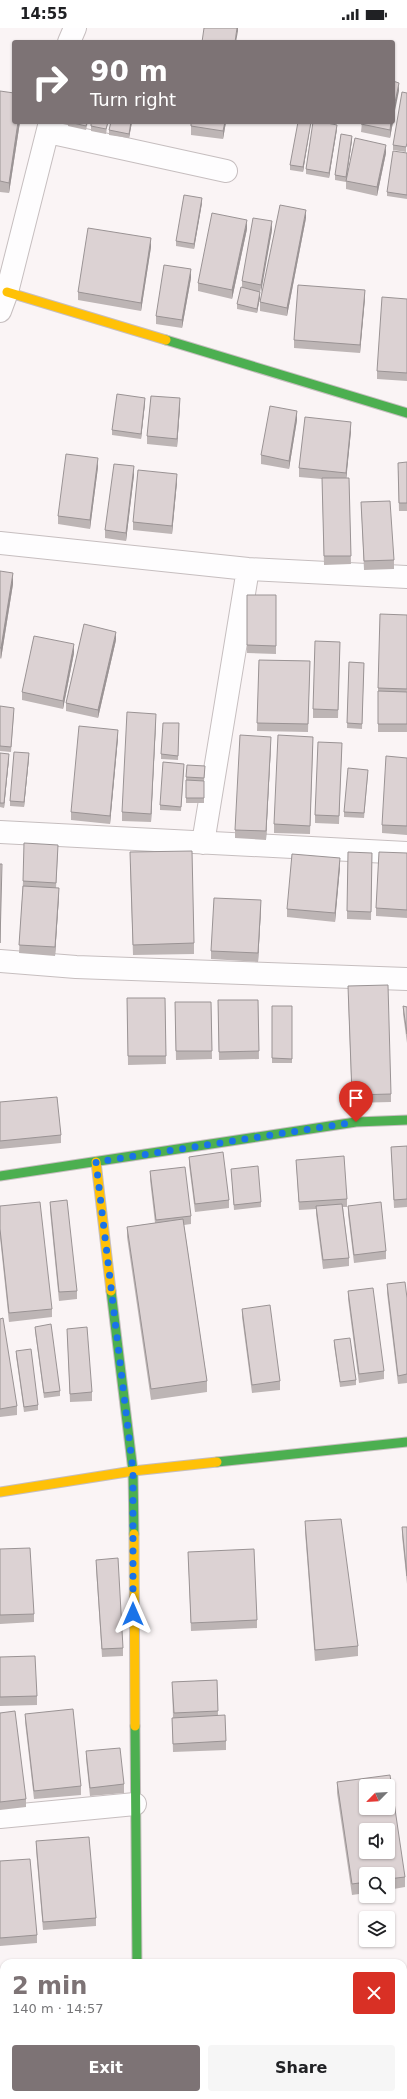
<!DOCTYPE html>
<html lang="en">
<head>
<meta charset="utf-8">
<style>
  body { margin:0; font-family:"DejaVu Sans",sans-serif; background:#f6f6f6; color:#202124; height:100vh; display:flex; flex-direction:column; font-size:15px; white-space:nowrap }
  * { box-sizing:border-box; margin:0 }
  p { font-size:13px; color:#757577 }
  .icon { flex:none; width:22px; height:22px; fill:none; stroke:currentColor; stroke-width:2; stroke-linecap:round; stroke-linejoin:round }
  .map { position:relative; flex:1; overflow:hidden }
  .side { position:absolute; left:0px; top:1931px; width:407px; height:140px; display:flex; flex-direction:column; background:#fff; border-radius:12px 12px 0 0; box-shadow:0 1px 3px #0004 }
  .side>* { flex:none }
  .banner { position:absolute; left:12px; top:12px; width:383px; height:84px; border-radius:4px; box-shadow:0 1px 3px #0004; background:#7d7375; color:#fff; overflow:hidden }
  .needle { width:26px; rotate:246deg }
  .tools { position:absolute; left:359px; top:1751px; display:grid; gap:8px }
  .tools a { display:grid; place-items:center; width:36px; height:36px; border-radius:4px; background:#fff; box-shadow:0 1px 3px #0004; font-size:20px }
  .pin { position:absolute; display:grid; place-items:center; width:34px; height:34px; color:#fff; margin:-41px -17px; border-radius:50% 50% 50% 0; rotate:-45deg; box-shadow:0 0 4px #0007 }
  .pin .icon { rotate:45deg }
  .me { position:absolute; width:44px; margin:-22px; rotate:0deg; stroke-linejoin:round; filter:drop-shadow(0 0 3px #0008) }
  .turn { display:flex; align-items:center; gap:14px; height:84px; padding:0 12px; font-size:18px }
  .turn .icon { width:52px; height:52px; stroke-width:2.5 }
  .turn b { display:block; font-size:28px; line-height:34px }
  .round { display:grid; place-items:center; flex:none; width:42px; height:42px; border-radius:4px; background:#f6f6f6 }
  .summary { display:flex; align-items:center; justify-content:space-between; height:68px; padding:0 12px }
  h1 { font-size:24px; font-weight:700; line-height:30px; color:#7d7375 }
  .primary-button { display:flex; gap:8px; margin-top:auto; padding:8px 12px }
  .primary-button a { flex:1; height:46px; border-radius:4px; background:#7d7375; color:#fff; font-size:16px; font-weight:700; line-height:46px; text-align:center }
  .primary-button a+a { background:#f6f6f6; color:#202124 }
  .status { display:flex; justify-content:space-between; align-items:center; height:28px; padding:0 20px; background:#fff; direction:ltr }
  .status svg { height:11px; fill:currentColor }
  .map>svg:first-child { display:block }
  .lines { fill:none; stroke-linecap:round; stroke-linejoin:round }
  .street-casing { stroke:#c6bebf; stroke-width:24 }
  .fast-casing { stroke:#c6bebf; stroke-width:11 }
  .slow-casing { stroke:#c6bebf; stroke-width:11 }
  .street { stroke:#fefdfe; stroke-width:22 }
  .fast { stroke:#4caf50; stroke-width:9 }
  .slow { stroke:#ffc107; stroke-width:9 }
  .wall { fill:#bdb5b5 }
  .shaded-wall { fill:#9a9394 }
  .building { fill:#dcd2d3; stroke:#9a9394; fill-rule:evenodd }
  .route { stroke:#1a73e8; stroke-width:7; stroke-dasharray:0 12.6 }
</style>
</head>
<body>
<div class="status"><b>14:55</b><svg viewBox="0 0 49 12"><path d="M0 12V9h3v3zM5 12V6h3v6zM10 12V3h3v9zM15 12V0h3v12zM26 1h20v11H26zM47 4h2v5h-2z"/></svg></div>
<div class="map">
<svg width="407" height="2071" viewBox="0 0 407 2071">
  <rect width="100%" height="100%" fill="#faf4f5"/>
  <g class="lines">
    <defs>
      <path id="street" d="M69,14L75,0
        M48,104L226,143
        M0,283L7,264L50,94
        M0,515L248,541L407,549
        M0,804L407,825
        M203,815L248,541
        M0,933L76,939L407,951
        M0,1789L135,1776
        M403,1962H407
        M0,2021H4
        M139,2067V2071"/>
      <path id="fast" d="M166,312L407,385
        M0,1148L356,1094L407,1092
        M111,1263L133,1443L134,1506
        M217,1434L407,1414
        M135,1698L137,1935"/>
      <path id="slow" d="M7,264L166,312
        M96,1134L111,1263
        M0,1464L133,1443L217,1434
        M134,1506L135,1698"/>
    </defs>
    <use href="#street" class="street-casing"/>
    <use href="#fast" class="fast-casing"/>
    <use href="#slow" class="slow-casing"/>
    <use href="#street" class="street"/>
    <use href="#fast" class="fast"/>
    <use href="#slow" class="slow"/>
  </g>
  <path class="wall" d="M0,63L14,94H20L9,165L0,164Z
    M407,65L406,124L393,122V117Z
    M68,94H88L86,102L68,98Z
    M108,94L106,106L91,103V98Z
    M132,94L129,110L109,107V102Z
    M226,94L223,111L191,107V98Z
    M311,94L303,144L290,142V137Z
    M362,94H393L390,110L361,104Z
    M337,101L329,150L306,146V141Z
    M352,112L347,146L386,125L377,168L346,161V154L335,152V147Z
    M407,125V171L387,168V164Z
    M202,175L194,221L176,218V213Z
    M306,190L287,288L260,283V274Z
    M247,201L232,271L198,263V255Z
    M272,202L260,265V269L257,285L237,281V276L242,260V253Z
    M151,219L141,283L78,272V264Z
    M191,250L182,300L156,296V288Z
    M365,270L360,325L294,320V312Z
    M407,271V353L377,351V343Z
    M145,375L141,411L112,407V402Z
    M180,379L177,419L147,416V408Z
    M297,392L289,441L261,436V427Z
    M351,403L346,450H349L351,536L324,537L322,451L299,449V440Z
    M407,434V483H399L398,443Z
    M98,439L90,501L58,496V488Z
    M134,447L126,513L105,510V502Z
    M177,454L172,506L133,502V494Z
    M361,474L394,532V541L364,542Z
    M0,543L13,556L1,631L0,630Z
    M247,567H276V626L247,625Z
    M407,587V704H378V660Z
    M116,612L98,690L66,683V675Z
    M340,614L338,690H313V681Z
    M74,625L63,681L22,672V664Z
    M259,632L310,633L308,704L257,703Z
    M349,634L364,635L362,701L347,700Z
    M0,678L14,685L11,724L0,723Z
    M156,694L151,794L122,793V784Z
    M179,695L178,732L161,731V726Z
    M118,710L110,796L71,792V784Z
    M342,715L339,796L315,795V787Z
    M271,717L266,812L235,810V802Z
    M313,717L310,806L274,805V796Z
    M0,725L9,731L4,780L0,779Z
    M29,730L24,779L10,778V773Z
    M407,730V807L382,805V797Z
    M184,740L181,783L160,782V777Z
    M205,742L204,754V775H186V749Z
    M368,747L364,790L344,789V784Z
    M58,825L56,860L59,868L55,928L19,925L23,853Z
    M372,825L371,892L347,891V883Z
    M407,825V890L376,888V880Z
    M130,835L194,915V926L133,927Z
    M340,839L335,894L287,889V881Z
    M261,881L258,934L211,931V923Z
    M348,966L391,1066V1074L352,1075Z
    M127,970H165L166,1036L128,1037Z
    M218,972H258L259,1031L219,1032Z
    M175,974H211L212,1031L176,1032Z
    M272,978H292V1035H272Z
    M403,978L407,979V1015L403,986Z
    M0,1074L61,1107V1115L0,1121Z
    M407,1118V1179L394,1180L391,1119Z
    M189,1129L229,1172V1180L195,1184L189,1137Z
    M296,1132L347,1171V1179H343L349,1230V1238L323,1241L316,1186V1181L299,1182Z
    M231,1141L261,1174V1179L234,1182Z
    M150,1143L191,1188V1196L184,1197L207,1353V1364L151,1372L127,1209V1199L155,1195L150,1152Z
    M50,1174L77,1263V1271L59,1273L50,1183Z
    M0,1178L52,1281V1289L9,1294L0,1210Z
    M348,1178L386,1223V1231L354,1235L348,1186Z
    M387,1256L407,1270V1355L398,1356L387,1265Z
    M348,1263L384,1343V1351L359,1355L348,1271Z
    M242,1281L280,1353V1362L252,1365L242,1289Z
    M0,1291L17,1378V1387L0,1389Z
    M35,1299L60,1363V1368L44,1370L35,1303Z
    M67,1301L92,1364V1373L70,1374Z
    M334,1312L356,1352V1357L340,1359L334,1317Z
    M16,1323L38,1377V1382L24,1384L16,1328Z
    M305,1493L358,1618V1628L315,1633L305,1504Z
    M402,1499H407V1556L402,1508Z
    M0,1521L34,1586V1594L0,1596Z
    M188,1524L257,1592V1600L191,1603Z
    M96,1532L123,1620V1628L102,1629L96,1540Z
    M0,1629L37,1668V1677L0,1678Z
    M217,1652L218,1687L226,1713V1722L173,1724L172,1690H173L172,1654Z
    M0,1685L26,1771V1779L0,1782Z
    M25,1686L81,1758V1767L34,1771L25,1694Z
    M86,1723L124,1756V1765L90,1768L86,1731Z
    M337,1754L405,1849V1859L388,1862V1846H366V1865L352,1867L337,1765Z
    M36,1813L96,1890V1898L43,1902L36,1822Z
    M0,1833L37,1907V1915L0,1918Z"/>
  <path class="shaded-wall" d="M237,0H238V3L236,14H235Z
    M399,55V63L393,92V84Z
    M18,94H20L9,165V155Z
    M131,94H132L129,110V106Z
    M225,94H226L223,111V103Z
    M311,94L303,144V139Z
    M391,94H393L390,110V102Z
    M337,97V101L329,150V145Z
    M352,108V112L346,154V149Z
    M386,117V125L377,168V159Z
    M202,170V175L194,221V216Z
    M306,182V190L287,288V280Z
    M247,192V201L232,271V262Z
    M272,193V202L261,265V257Z
    M151,210V219L141,283V275Z
    M191,241V250L182,300V292Z
    M365,262V270L360,325V317Z
    M260,264V269L257,285V281Z
    M145,370V375L141,411V406Z
    M180,370V379L177,419V411Z
    M297,383V392L289,441V433Z
    M351,394V403L346,454V445Z
    M98,430V439L90,501V492Z
    M134,438V447L126,513V505Z
    M177,446V454L172,506V498Z
    M13,545V556L1,631V620Z
    M116,604V612L98,690V682Z
    M74,616V625L63,681V673Z
    M156,686V694L151,794V786Z
    M118,702V710L110,796V788Z
    M271,709V717L266,812V803Z
    M29,725V730L24,779V774Z
    M9,726V731L4,780V775Z
    M340,830V839L335,894V885Z
    M59,860V868L55,928V919Z
    M261,872V881L258,934V925Z"/>
  <path class="building" d="M204,0H237L235,14H202Z
    M393,53L399,55L393,84Z
    M0,63L14,65V94H18L9,155L0,153Z
    M402,64L407,65V115L406,119L393,117Z
    M69,94H87L86,98Z
    M91,94H108L106,101L91,98Z
    M111,94H131L129,106L109,102Z
    M191,94H225L223,103L191,98Z
    M298,94H311L303,139L290,137Z
    M313,94H322L337,97L329,145L306,141Z
    M362,94H391L390,102L361,96Z
    M341,106L352,108L346,149L335,147Z
    M355,110L386,117L377,159L346,153Z
    M393,123L407,125V167L387,164Z
    M184,167L202,170L194,216L176,213Z
    M280,177L306,182L287,280L260,274Z
    M212,185L247,192L232,262L198,255Z
    M253,190L272,193L261,257L242,253Z
    M88,200L151,210L141,275L78,264Z
    M164,237L191,241L182,292L156,288Z
    M298,257L365,262L360,317L294,312Z
    M241,259L260,264L257,281L237,276Z
    M382,269L407,271V345L377,343Z
    M117,366L145,370L141,406L112,402Z
    M151,368L180,370L177,411L147,408Z
    M270,378L297,383L289,433L261,427Z
    M305,389L351,394L346,445L299,440Z
    M66,426L98,430L90,492L58,488Z
    M407,434V475H399L398,435Z
    M114,436L134,438L126,505L105,502Z
    M138,442L177,446L172,498L133,494Z
    M322,450H349L351,528H324Z
    M390,473L394,532L364,533L361,474Z
    M0,543L13,545L1,620H0Z
    M247,567H276V618L247,617Z
    M380,586L407,587V661L378,660Z
    M84,596L116,604L98,682L66,675Z
    M34,608L74,616L63,673L22,664Z
    M315,613L340,614L338,682L313,681Z
    M259,632L310,633L308,696L257,695Z
    M349,634L364,635L362,696L347,695Z
    M378,663L407,664V696H378Z
    M0,678L14,680L11,719L0,718Z
    M127,684L156,686L151,786L122,784Z
    M163,695H179L178,728L161,726Z
    M79,698L118,702L110,788L71,784Z
    M240,707L271,709L266,803L235,802Z
    M278,707L313,709L310,798L274,796Z
    M318,714L342,715L339,788L315,787Z
    M14,724L29,725L24,774L10,773Z
    M0,725L9,726L4,775H0Z
    M386,728L407,730V798L382,797Z
    M163,734L184,736L181,779L160,777Z
    M187,737L205,738L204,750L186,749Z
    M348,740L368,742L364,785L344,784Z
    M186,752L204,753V770H186Z
    M24,815L58,817L56,855L23,853Z
    M192,823L194,915L133,917L130,824Z
    M348,824L372,825L371,884L347,883Z
    M379,824L407,825V882L376,880Z
    M292,826L340,830L335,885L287,881Z
    M0,836H2L0,915Z
    M23,858L59,860L55,919L19,917Z
    M214,870L261,872L258,925L211,923Z
    M388,957L391,1066L352,1067L348,958Z
    M127,970H165L166,1028H128Z
    M218,972H258L259,1023L219,1024Z
    M175,974H211L212,1023H176Z
    M272,978H292V1031L272,1030Z
    M403,978L407,979V1006Z
    M57,1069L61,1107L0,1113V1074Z
    M407,1118V1171L394,1172L391,1119Z
    M223,1124L229,1172L195,1176L189,1129Z
    M344,1128L347,1171L299,1174L296,1132Z
    M258,1138L261,1174L234,1177L231,1141Z
    M185,1139L191,1188L156,1192L150,1143Z
    M67,1172L77,1263L59,1264L50,1174Z
    M40,1174L52,1281L9,1285L0,1201V1178Z
    M381,1174L386,1223L354,1227L348,1178Z
    M342,1176L349,1230L323,1232L316,1178Z
    M183,1191L207,1353L151,1361L127,1199Z
    M405,1254L407,1270V1346L398,1348L387,1256Z
    M373,1260L384,1343L359,1346L348,1263Z
    M270,1277L280,1353L252,1357L242,1281Z
    M3,1290L17,1378L0,1381V1291Z
    M51,1296L60,1363L44,1365L35,1299Z
    M87,1299L92,1364L70,1366L67,1301Z
    M350,1310L356,1352L340,1354L334,1312Z
    M31,1321L38,1377L24,1379L16,1323Z
    M341,1491L358,1618L315,1622L305,1493Z
    M402,1499H407V1548Z
    M30,1520L34,1586L0,1587V1521Z
    M254,1521L257,1592L191,1595L188,1524Z
    M118,1530L123,1620L102,1621L96,1532Z
    M35,1628L37,1668L0,1669V1629Z
    M217,1652L218,1683L174,1685L172,1654Z
    M73,1681L81,1758L34,1763L25,1686Z
    M15,1683L26,1771L0,1774V1685Z
    M225,1687L226,1713L173,1716L172,1690Z
    M120,1720L124,1756L90,1760L86,1723Z
    M390,1747L405,1849L388,1851V1846H366V1854L352,1856L337,1754ZM366,1758H388V1780H366ZM366,1802H388V1824H366Z
    M89,1809L96,1890L43,1894L36,1813Z
    M30,1831L37,1907L0,1910V1833Z
    M0,2058H4V2067H33L34,2071H0Z
    M269,2067H335V2071H270Z
    M382,2069V2071H351Z"/>
  <g class="lines">
    <path class="route" d="M133,1586V1443L96,1134L356,1094"/>
  </g>
</svg>
<div class="tools">
<a><svg class="needle" viewBox="-14 -14 28 28"><path d="M0-13l5 13h-10z" fill="#e53935"/><path d="M0 13l5-13h-10z" fill="#757577"/></svg></a>
<a><svg class="icon" aria-label="sound" viewBox="0 0 24 24"><path d="M4 9h4l5-4v14l-5-4H4zM17 9q2 3 0 6"/></svg></a>
<a><svg class="icon" aria-label="search" viewBox="0 0 24 24"><circle cx="10" cy="10" r="6"/><path d="M15 15l6 6"/></svg></a>
<a><svg class="icon" aria-label="layers" viewBox="0 0 24 24"><path d="M12 4l9 5-9 5-9-5zM3 14l9 5 9-5"/></svg></a>
</div>
<div class="pin" style="left:356px;top:1094px;background:#d93025"><svg class="icon" aria-label="arrive" viewBox="0 0 24 24"><path d="M6 21V4h12l-3 4 3 4H6"/></svg></div>
<svg class="me" style="left:133px;top:1586px" viewBox="-20 -20 40 40"><path d="M0-17L14 15 0 8-14 15z" fill="#1a73e8" stroke="#fff" stroke-width="4"/></svg>
<div class="banner">
<div class="turn"><svg class="icon" aria-label="right" viewBox="0 0 24 24"><path d="M7 20v-9h11M14 6l5 5-5 5"/></svg><div><b>90 m</b>Turn right</div></div>
</div>
<section class="side">
<div class="summary"><div><h1>2 min</h1><p>140 m · 14:57</p></div><a class="round" style="background:#d93025;color:#fff"><svg class="icon" aria-label="close" viewBox="0 0 24 24"><path d="M6 6l12 12M18 6L6 18"/></svg></a></div>
<div class="primary-button"><a>Exit</a><a>Share</a></div>
</section>
</div>
</body>
</html>
